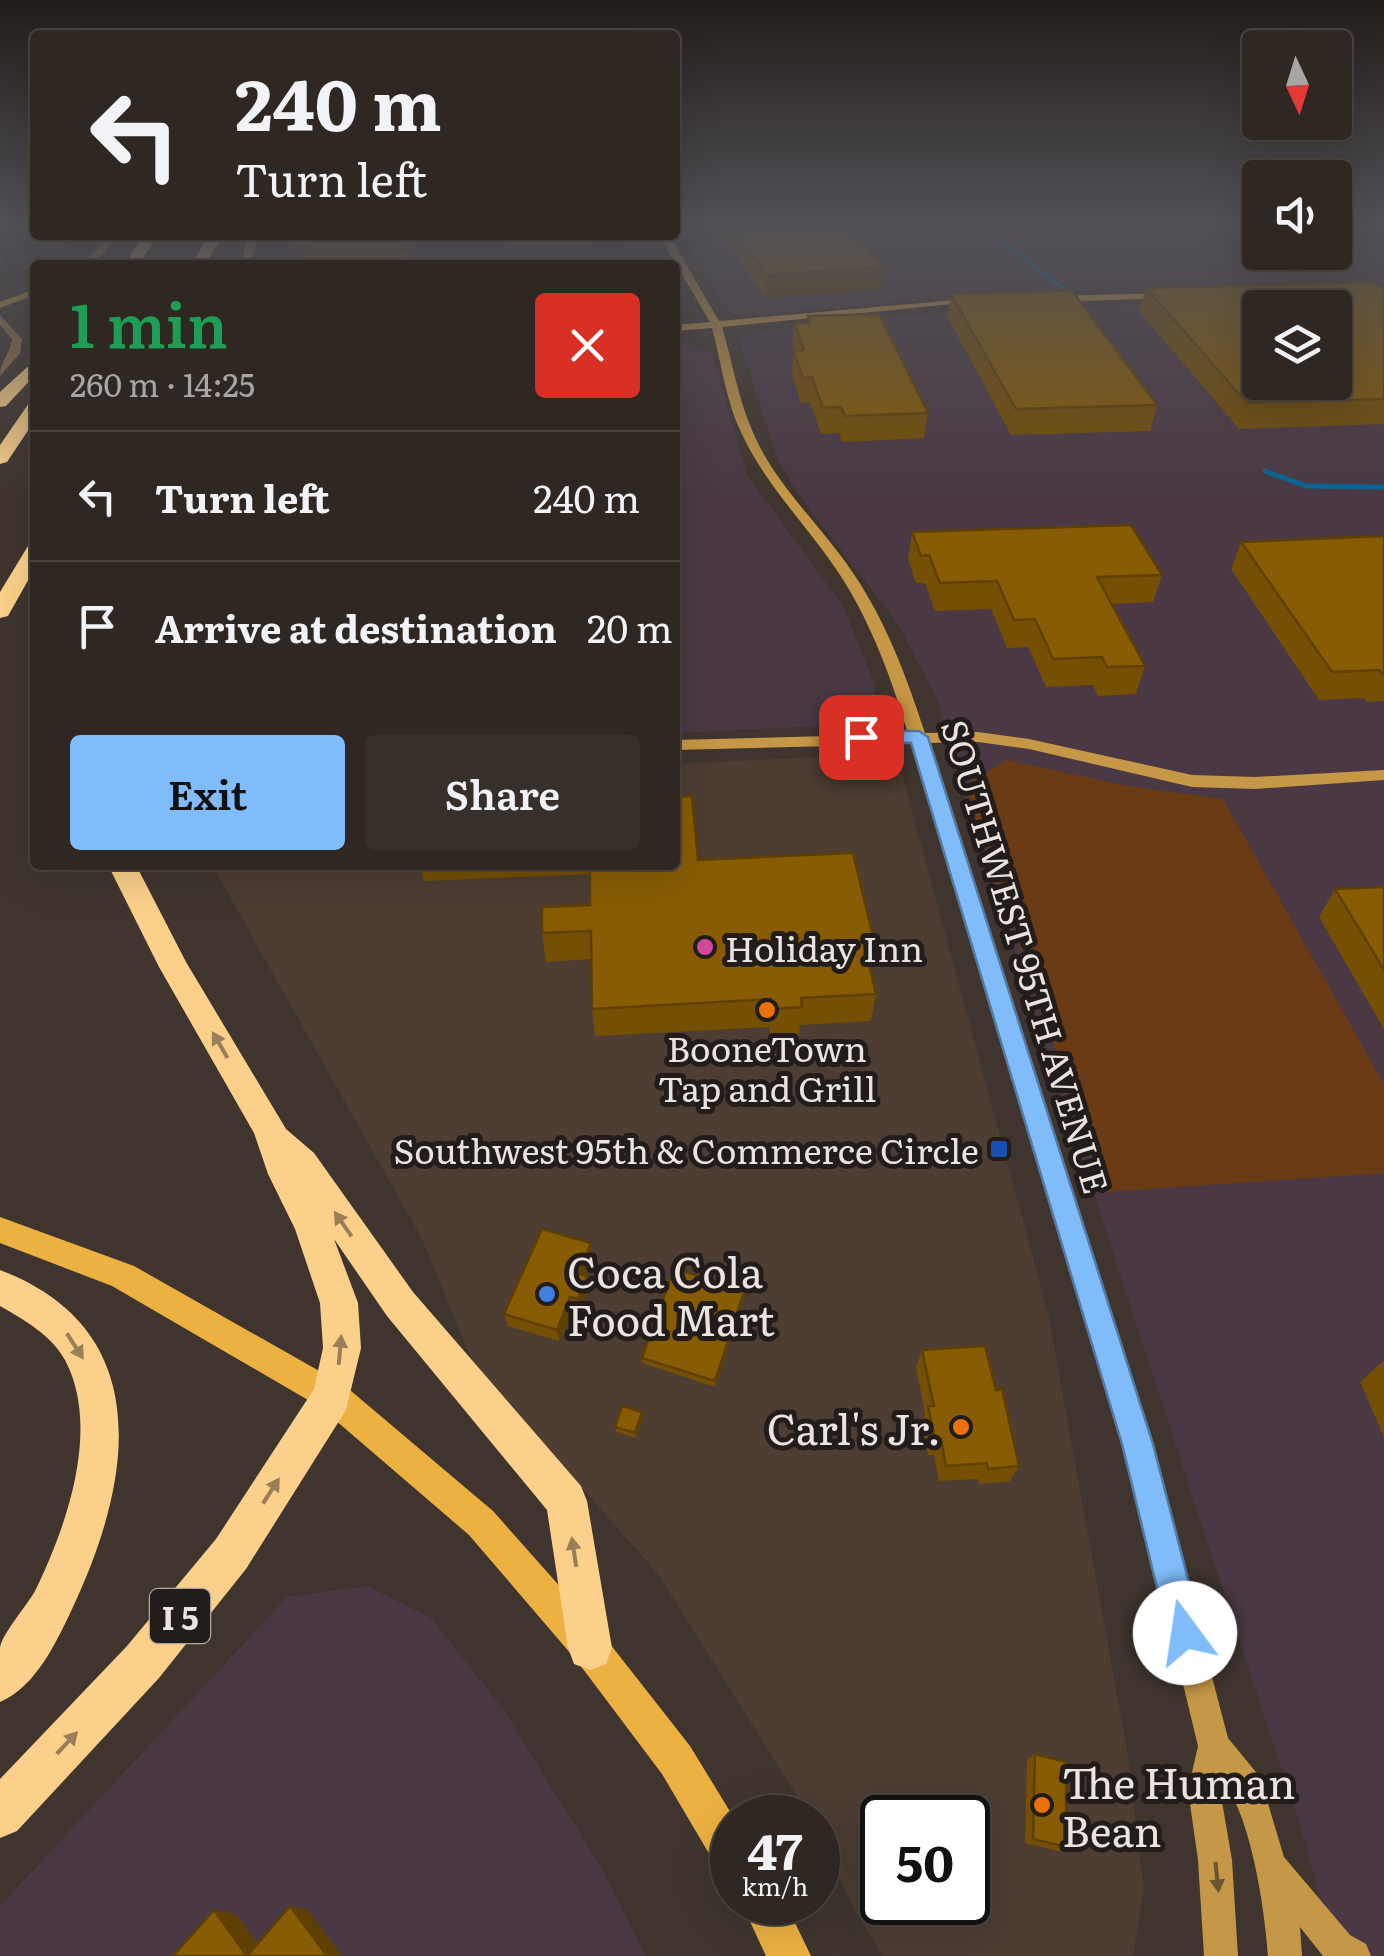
<!DOCTYPE html>
<html lang="en">
<head>
<meta charset="utf-8">
<style>
  body { margin:0; font-family:Literata,serif; background:#37302a; color:#f1f3f6; height:100vh; display:flex; flex-direction:column; font-size:38px; white-space:nowrap }
  * { box-sizing:border-box; margin:0 }
  p { font-size:32px; color:#a7a6a5 }
  .icon { flex:none; width:55px; height:55px; fill:none; stroke:currentColor; stroke-width:2; stroke-linecap:round; stroke-linejoin:round }
  .map { position:relative; flex:1; overflow:hidden }
  .details { position:absolute; left:30px; top:260px; width:650px; height:610px; display:flex; flex-direction:column; background:#2f2822; border-radius:10px; box-shadow:0 10px 40px #0002,0 0 0 2px #4a4440 }
  .details>* { flex:none }
  .guide { position:absolute; left:30px; top:30px; width:650px; height:210px; border-radius:10px; box-shadow:0 10px 40px #0002,0 0 0 2px #4a4440; background:#2f2822; color:#f1f3f6; overflow:hidden }
  .needle { width:65px; rotate:176deg }
  .buttons { position:absolute; left:1242px; top:30px; display:grid; gap:20px }
  .buttons a { display:grid; place-items:center; width:110px; height:110px; border-radius:10px; background:#2f2822; box-shadow:0 10px 40px #0002,0 0 0 2px #4a4440; font-size:50px }
  .speed { position:absolute; left:710px; top:1795px; display:flex; gap:20px; font-size:50px; font-weight:700; text-align:center }
  .speed>* { display:grid; place-content:center; width:130px; height:130px; border-radius:50%; background:#2f2822; box-shadow:0 10px 40px #0002,0 0 0 2px #4a4440; line-height:1 }
  .speed small { font-size:25px; font-weight:400 }
  .speed .limit { border:5px solid #111; border-radius:15px; background:#fff; color:#111 }
  .pin { position:absolute; display:grid; place-items:center; width:85px; height:85px; color:#fff; margin:-42px; border-radius:20px; box-shadow:0 5px 15px #0006 }
  .me { position:absolute; width:110px; margin:-55px; rotate:346deg; stroke-linejoin:round; filter:drop-shadow(0 0 8px #0008) }
  .turn { display:flex; align-items:center; gap:35px; height:210px; padding:0 40px; font-size:45px }
  .turn .icon { width:130px; height:130px; stroke-width:2.5 }
  .turn b { display:block; font-size:70px; line-height:85px }
  .round { display:grid; place-items:center; flex:none; width:105px; height:105px; border-radius:10px; background:#37302a }
  .summary { display:flex; align-items:center; justify-content:space-between; height:170px; padding:0 40px }
  h1 { font-size:60px; font-weight:600; line-height:75px; color:#1e9e55 }
  .action { display:flex; gap:20px; margin-top:auto; padding:20px 40px }
  .action a { flex:1; height:115px; border-radius:10px; background:#81bcfa; color:#111; font-size:40px; font-weight:600; line-height:115px; text-align:center }
  .action a+a { background:#37302a; color:#f1f3f6 }
  ul { padding:0; list-style:none }
  li { display:flex; align-items:center; gap:30px; height:130px; padding:0 40px; border-top:2px solid #4a4440 }
  li div { flex:1 }
  li b { display:block; font-size:38px }
  li em { font-style:normal }
  .map>svg:first-child { display:block }
  .built { fill:#4d3d33; fill-rule:evenodd }
  .industrial { fill:#4a3944; fill-rule:evenodd }
  .green { fill:#6a3b15 }
  .lines { fill:none; stroke-linecap:round; stroke-linejoin:round }
  .stream-far1 { stroke:#086593; stroke-width:4 }
  .stream { stroke:#086593; stroke-width:5 }
  .street { fill:#927545; fill-rule:evenodd }
  .secondary { fill:#c59746; fill-rule:evenodd }
  .primary { fill:#edb142; fill-rule:evenodd }
  .highway { fill:#fad08a; fill-rule:evenodd }
  .wall { fill:#754f03 }
  .shaded-wall { fill:#5f4003 }
  .building { fill:#885c04; stroke:#5f4003; stroke-width:2.5; fill-rule:evenodd }
  .oneway { fill:#997f58 }
  .oneway2 { fill:#6b542e }
  .route { fill:#81bcfa; stroke:#547aa2; stroke-width:2.5 }
  .hotel-dot { fill:#d1479c; stroke:#221d1a; stroke-width:4 }
  .food-dot { fill:#e8710a; stroke:#221d1a; stroke-width:4 }
  .transit-dot { fill:#1a4fb4; stroke:#221d1a; stroke-width:4 }
  .shop-dot { fill:#3f7fe0; stroke:#221d1a; stroke-width:4 }
  .labels { text-anchor:middle; dominant-baseline:central; stroke-width:10; stroke-linejoin:round; paint-order:stroke }
  .shield { fill:#221d1a; stroke:#aea8a4; stroke-width:2.5 }
  .shield-label { font-size:32px; font-weight:bold; fill:#eae3df }
  .poi-label { font-size:35px; fill:#eae3df; stroke:#221d1a; text-anchor:start }
  .street-label { font-size:35px; fill:#eae3df; stroke:#221d1a }
  .near-poi-label { font-size:42px; fill:#eae3df; stroke:#221d1a; text-anchor:start }
</style>
</head>
<body>
<div class="map">
<svg width="1384" height="1956" viewBox="0 0 1384 1956">
  <rect width="100%" height="100%" fill="#3f352e"/>
  <path class="built" d="M660,255L666,265H318Z
    M842,756L882,758L902,775L1048,1313L1127,1750L1144,1889L1133,1956H883L854,1909L818,1833V1818L810,1817L658,1574L474,1365L421,1237L212,865H675V764ZM882,1818H968V1902H882Z"/>
  <path class="industrial" d="M675,221H1260V252H1335V221H1384V283L979,294L744,316L729,312Z
    M262,235H649L660,255L257,265Z
    M1384,297V1956H1334L1306,1844L957,775L938,701L898,624L796,491L776,455L739,340L769,329L965,310ZM1260,308H1335V382H1260Z
    M675,339L712,353L747,475L843,606L874,683L875,708L840,725L675,733Z
    M367,1586L431,1618L503,1709L601,1868L646,1956H0V1906L287,1597Z"/>
  <path class="green" d="M962,221H1048L1053,229C1007,243 1001,250 962,221Z
    M1007,760L1128,786L1223,799L1384,1084V1173L1104,1192L965,785Z"/>
  <g class="lines">
    <path class="stream-far1" d="M986,221L1000,241L1063,288"/>
    <path class="stream" d="M1265,471L1306,486L1384,487"/>
    <path class="street" d="M0,315L22,339L20,353L0,376C0,362 10,354 12,339L0,325Z"/>
    <path class="secondary" d="M110,235H120L92,265H82Z
      M248,235H258L251,265H241Z
      M659,235H669L719,321L977,298L982,301L722,327C732,360 738,398 752,430C774,484 821,525 853,573C886,621 907,678 925,733L978,732L1029,739L1192,775L1255,777L1384,770V780L1255,789L1192,787L1029,749L978,742L928,743L1151,1444L1228,1738L1260,1777L1284,1857L1350,1935L1366,1944L1371,1956H1323L1300,1927L1302,1956H1268C1265,1910 1251,1815 1222,1780L1220,1790L1232,1860L1238,1956H1204L1198,1860L1188,1790L1198,1746L1125,1444L911,744L675,750V740L908,734C892,680 872,625 842,578C810,528 766,487 741,432C726,401 721,361 712,328L675,331V325L710,322Z
      M35,289V295L0,308V302Z
      M1167,293L1171,298L1051,302L1046,299L1051,296Z"/>
    <path class="primary" d="M0,1217L134,1266L344,1385L493,1511L603,1635L690,1746L734,1818L732,1872L717,1867L662,1774L577,1661L469,1535L320,1407L112,1286L0,1243Z
      M741,1902H785L811,1956H766Z"/>
    <path class="highway" d="M144,235H158L138,265H124Z
      M209,235H223L205,265H191Z
      M35,360V375L6,406L0,407V392Z
      M35,402V420L7,462L0,464V445L29,403Z
      M35,544V568L8,616L0,618V592L28,546Z
      M108,865H136L186,962L286,1129L314,1153L413,1292L581,1486L587,1501L612,1648L606,1664L590,1670L574,1664L568,1648L547,1510L387,1316L334,1239L358,1303L361,1348L346,1410L246,1569L159,1678L17,1831L0,1838V1779L127,1646L216,1539L314,1389L323,1348L320,1303L295,1229L268,1174L254,1133L159,967Z
      M0,1270C158,1330 132,1481 73,1607C57,1641 36,1687 0,1702C0,1685 0,1665 0,1648C2,1633 28,1605 36,1589C67,1525 101,1428 65,1360C51,1335 23,1319 0,1306Z"/>
  </g>
  <path class="wall" d="M712,221H842L883,266L880,289L766,298Z
    M291,235H412L408,250L294,251Z
    M510,235H586V246L511,247Z
    M1146,288L1384,290V424L1239,429L1139,311Z
    M951,294L1157,405L1150,431L1011,435L948,318Z
    M808,316L928,413L924,438L842,442L839,433L821,434L810,402L801,403L792,375L794,323H808Z
    M912,532L1162,575L1153,602L1111,604L1145,666L1136,694L1098,696L1093,685L1046,687L1028,647L1007,648L991,609L935,611L925,583H916L908,559Z
    M1384,536V701L1367,702L1364,698L1319,700L1231,569L1241,542Z
    M698,860L873,937L869,962L876,994L871,1021L800,1025L799,1035L771,1037L769,1027L595,1036L592,1009L591,959L546,962L542,933L590,905V874L424,881L420,865H675Z
    M1384,887V1029L1319,917L1335,889Z
    M593,1255L585,1275L589,1288L580,1311L572,1309L559,1341L508,1326L504,1314Z
    M744,1296L715,1387L642,1363V1358Z
    M922,1350L996,1390L1019,1466L1010,1481L980,1484L978,1479L939,1481L934,1455H928L922,1422L925,1413L916,1367Z
    M1382,1362H1384V1437L1360,1382Z
    M643,1417L636,1438L616,1432L615,1427Z
    M1035,1754L1066,1847L1058,1851L1025,1843L1027,1759Z"/>
  <path class="shaded-wall" d="M403,235H412L404,265L399,250Z
    M410,250L413,265H407Z
    M883,266L880,289L766,298L767,275Z
    M591,1243L593,1255L581,1286L579,1274Z
    M587,1276L589,1288L580,1311L578,1299Z
    M745,1289L744,1296L715,1387V1381Z
    M570,1297L572,1309L559,1341L557,1330Z
    M642,1412L643,1417L636,1438L635,1433Z
    M290,1906L308,1910L342,1956H327Z
    M214,1910L236,1914L266,1956H247Z"/>
  <path class="building" d="M727,221H842L883,266L767,275Z
    M311,235H403L399,250H410L407,265H299Z
    M1373,282L1384,290V399L1247,403L1146,288ZM1260,308H1335V382H1260Z
    M1072,291L1157,405L1016,409L951,294Z
    M879,314L928,413L845,416L841,407L823,408L812,377L803,378L793,351L804,350L794,323H810L808,316Z
    M1131,525L1162,575L1097,577L1145,666L1107,667L1102,657L1053,659L1035,619L1014,620L997,581L940,583L929,555L921,556L912,532Z
    M1384,536V674H1382L1379,670L1332,672L1241,542Z
    M692,796L698,860L853,853L873,937L863,938L876,994L801,998L802,1007L773,1009L771,999L592,1009L591,931L542,933V907L590,905V865H675V797Z
    M1384,887V970L1335,889Z
    M542,1229L591,1243L579,1274L587,1276L578,1299L570,1297L557,1330L504,1314Z
    M674,1269L745,1289L715,1381L642,1358Z
    M985,1346L996,1390L1002,1389L1019,1466L988,1469L987,1463L946,1466L941,1439L935,1440L928,1406H934L922,1350Z
    M622,1406L642,1412L635,1433L615,1427Z
    M1035,1754L1066,1762V1847L1033,1839Z
    M290,1906L327,1956H247Z
    M214,1910L247,1956H173Z"/>
  <defs><path id="oneway-solid" d="M-6-.8H1V-3.2L6.5 0L1 3.2V.8H-6Z" transform="scale(2.5)"/></defs>
  <g class="oneway">
    <use href="#oneway-solid" transform="translate(220 1045) rotate(-120)"/>
    <use href="#oneway-solid" transform="translate(343 1224) rotate(-125)"/>
    <use href="#oneway-solid" transform="translate(75 1346) rotate(57)"/>
    <use href="#oneway-solid" transform="translate(340 1350) rotate(-85)"/>
    <use href="#oneway-solid" transform="translate(271 1491) rotate(-57)"/>
    <use href="#oneway-solid" transform="translate(574 1552) rotate(-99)"/>
    <use href="#oneway-solid" transform="translate(67 1743) rotate(-47)"/>
  </g>
  <use class="oneway2" href="#oneway-solid" transform="translate(1217 1877) rotate(84)"/>
  <linearGradient id="sky" x2="0" y2="1"><stop stop-color="#231d19"/><stop offset="0.45" stop-color="#525157"/><stop offset="1" stop-color="#525157" stop-opacity="0"/></linearGradient>
  <rect width="1384" height="495" fill="url(#sky)"/>
  <path class="route" d="M861,731H919L928,737L1153,1444L1202,1633L1197,1645L1185,1650L1173,1645L1168,1633L1122,1444L911,743L855,741L852,737Z"/>
  <circle class="hotel-dot" cx="705" cy="947" r="10"/>
  <g class="food-dot">
    <circle cx="767" cy="1010" r="10"/>
    <circle cx="961" cy="1427" r="10"/>
    <circle cx="1042" cy="1805" r="10"/>
  </g>
  <rect class="transit-dot" x="989" y="1139" width="20" height="20" rx="5"/>
  <circle class="shop-dot" cx="547" cy="1294" r="10"/>
  <g class="labels">
    <rect class="shield" x="150" y="1589" width="60" height="54" rx="8"/>
    <g class="shield-label">
      <text x="180" y="1616">I 5</text>
    </g>
    <g class="poi-label">
      <text x="725" y="947">Holiday Inn</text>
      <text x="767" y="1047" text-anchor="middle">BooneTown<tspan x="767" dy="40">Tap and Grill</tspan></text>
      <text x="979" y="1149" text-anchor="end">Southwest 95th &amp; Commerce Circle</text>
    </g>
    <g class="street-label">
      <text transform="translate(1027 956) rotate(73)">SOUTHWEST 95TH AVENUE</text>
    </g>
    <g class="near-poi-label">
      <text x="567" y="1270">Coca Cola<tspan x="567" dy="48">Food Mart</tspan></text>
      <text x="941" y="1427" text-anchor="end">Carl's Jr.</text>
      <text x="1062" y="1781">The Human<tspan x="1062" dy="48">Bean</tspan></text>
    </g>
  </g>
</svg>
<div class="buttons">
<a><svg class="needle" viewBox="-14 -14 28 28"><path d="M0-13l5 13h-10z" fill="#e53935"/><path d="M0 13l5-13h-10z" fill="#a7a6a5"/></svg></a>
<a><svg class="icon" aria-label="sound" viewBox="0 0 24 24"><path d="M4 9h4l5-4v14l-5-4H4zM17 9q2 3 0 6"/></svg></a>
<a><svg class="icon" aria-label="layers" viewBox="0 0 24 24"><path d="M12 4l9 5-9 5-9-5zM3 14l9 5 9-5"/></svg></a>
</div>
<div class="speed"><div>47<small>km/h</small></div><div class="limit">50</div></div>
<div class="pin" style="left:861px;top:737px;background:#d93025"><svg class="icon" aria-label="arrive" viewBox="0 0 24 24"><path d="M6 21V4h12l-3 4 3 4H6"/></svg></div>
<svg class="me" style="left:1185px;top:1633px" viewBox="-20 -20 40 40"><circle r="19" fill="#fff"/><path d="M0-13L10 11 0 6-10 11z" fill="#81bcfa"/></svg>
<div class="guide">
<div class="turn"><svg class="icon" aria-label="left" viewBox="0 0 24 24"><path d="M17 20v-9H6M10 6l-5 5 5 5"/></svg><div><b>240 m</b>Turn left</div></div>
</div>
<section class="details">
<div class="summary"><div><h1>1 min</h1><p>260 m · 14:25</p></div><a class="round" style="background:#d93025;color:#fff"><svg class="icon" aria-label="close" viewBox="0 0 24 24"><path d="M6 6l12 12M18 6L6 18"/></svg></a></div>
<ul>
<li><svg class="icon" aria-label="left" viewBox="0 0 24 24"><path d="M17 20v-9H6M10 6l-5 5 5 5"/></svg><div><b>Turn left</b></div><em>240 m</em></li>
<li><svg class="icon" aria-label="arrive" viewBox="0 0 24 24"><path d="M6 21V4h12l-3 4 3 4H6"/></svg><div><b>Arrive at destination</b></div><em>20 m</em></li>
</ul>
<div class="action"><a>Exit</a><a>Share</a></div>
</section>
</div>
</body>
</html>
